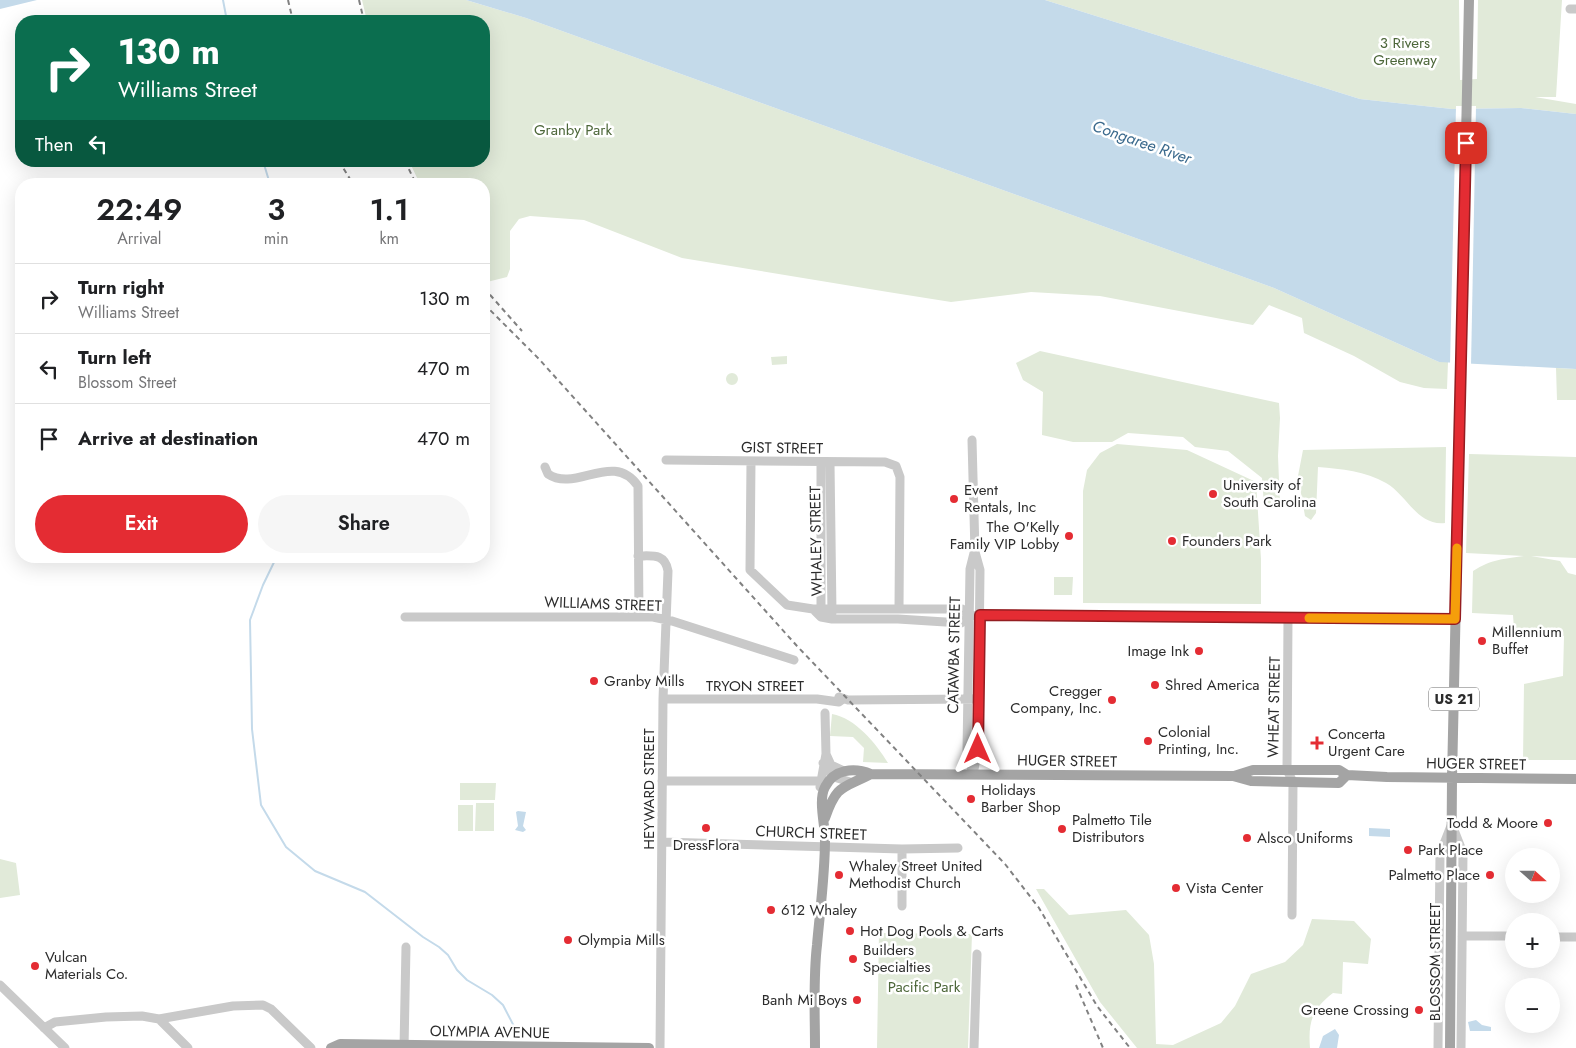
<!DOCTYPE html>
<html lang="en">
<head>
<meta charset="utf-8">
<style>
  body { margin:0; font-family:Jost,sans-serif; background:#f6f6f6; color:#202124; height:100vh; display:flex; flex-direction:column; font-size:19px; white-space:nowrap }
  * { box-sizing:border-box; margin:0 }
  p { font-size:16px; color:#757577 }
  .icon { flex:none; width:28px; height:28px; fill:none; stroke:currentColor; stroke-width:2; stroke-linecap:round; stroke-linejoin:round }
  .map { position:relative; flex:1; overflow:hidden }
  .details { position:absolute; left:15px; top:178px; width:475px; height:385px; display:flex; flex-direction:column; background:#fff; border-radius:20px; box-shadow:0 5px 20px #0002 }
  .details>* { flex:none }
  .banner { position:absolute; left:15px; top:15px; width:475px; height:152px; border-radius:20px; box-shadow:0 5px 20px #0002; background:#0b6e4f; color:#fff; overflow:hidden }
  .needle { width:32px; rotate:111deg }
  .fabs { position:absolute; left:1505px; top:848px; display:grid; gap:10px }
  .fabs a { display:grid; place-items:center; width:55px; height:55px; border-radius:50%; background:#fff; box-shadow:0 5px 20px #0002; font-size:25px }
  .pin { position:absolute; display:grid; place-items:center; width:42px; height:42px; color:#fff; margin:-21px; border-radius:10px; box-shadow:0 2px 8px #0006 }
  .me { position:absolute; width:55px; margin:-28px; rotate:0deg; stroke-linejoin:round; filter:drop-shadow(0 0 4px #0008) }
  .turn { display:flex; align-items:center; gap:18px; height:105px; padding:0 20px; font-size:22px }
  .turn .icon { width:65px; height:65px; stroke-width:2.5 }
  .turn b { display:block; font-size:35px; line-height:42px }
  .then { display:flex; align-items:center; height:48px; padding:0 20px; background:#0003; gap:10px; font-size:19px }
  .eta { display:flex; justify-content:space-evenly; align-items:center; height:85px; text-align:center }
  .eta b { font-size:30px; font-weight:600; line-height:35px }
  .action { display:flex; gap:10px; margin-top:auto; padding:10px 20px }
  .action a { flex:1; height:58px; border-radius:30px; background:#e42c33; color:#fff; font-size:20px; font-weight:600; line-height:58px; text-align:center }
  .action a+a { background:#f6f6f6; color:#202124 }
  ul { padding:0; list-style:none }
  li { display:flex; align-items:center; gap:15px; height:70px; padding:0 20px; border-top:1px solid #e0e0e0 }
  li div { flex:1 }
  li b { display:block; font-size:19px }
  li em { font-style:normal }
  .map>svg:first-child { display:block }
  .green { fill:#e1ead9 }
  .water { fill:#c4daea }
  .pier { fill:#fff }
  .lines { fill:none; stroke-linecap:round; stroke-linejoin:round }
  .stream { stroke:#c4daea; stroke-width:2 }
  .minor { stroke:#c9c9c9; stroke-width:9 }
  .major { stroke:#a4a4a4; stroke-width:10 }
  .rail { stroke:#818181; stroke-width:2; stroke-dasharray:5 4; stroke-linecap:butt }
  .route-casing { stroke:#941d21; stroke-width:12 }
  .route { stroke:#e42c33; stroke-width:9 }
  .slow { stroke:#f59e0b; stroke-width:9 }
  .poi-dot { fill:#e42c33; stroke:#fff; stroke-width:2 }
  .labels { text-anchor:middle; dominant-baseline:central; stroke-width:5; stroke-linejoin:round; paint-order:stroke }
  .shield { fill:#fff; stroke:#6b6b6b; stroke-width:1 }
  .shield-label { font-size:14px; font-weight:bold; fill:#2c2c2c }
  .park-label { font-size:15px; fill:#4d673a; stroke:#fff }
  .street-label { font-size:15px; fill:#2c2c2c; stroke:#fff }
  .poi-label { font-size:15px; fill:#2c2c2c; stroke:#fff; text-anchor:start }
  .water-label { font-size:16px; font-style:italic; fill:#3b6a8d; stroke:#fff }
</style>
</head>
<body>
<div class="map">
<svg width="1576" height="1048" viewBox="0 0 1576 1048">
  <rect width="100%" height="100%" fill="#fff"/>
  <path class="green" d="M362,0H466L526,18L1274,288L1439,362H1448L1447,389L1424,388L1400,382L1354,356L1304,333L1302,318L1269,305L1253,325L1100,296L1031,292L951,302L888,292L682,258L584,220L530,216L519,219L510,231V269L507,277L487,282L484,278V184H420L409,161H484V21H367Z
    M1045,0H1459L1460,80L1477,79L1478,0H1562L1556,97H1535L1576,104V114L1521,108L1452,109L1360,99Z
    M1040,351L1279,403L1280,418L1278,456L1280,505L1264,506L1262,478L1228,451L1195,447L1183,437L1128,433L1112,442H1073L1042,435L1043,392L1023,380L1016,363Z
    M787,356V364L772,365L771,357Z
    M1556,368L1576,369V400H1557Z
    M726 379a6 6 0 1 1 12 0a6 6 0 1 1-12 0Z
    M1117,444L1187,450L1256,482L1261,559V604L1083,603V491L1087,470L1100,453Z
    M1446,447L1445,523C1417,526 1407,495 1386,483C1365,471 1342,469 1318,467L1316,513L1311,520L1305,516L1298,476L1303,450Z
    M1469,454L1576,457V558L1531,556L1560,561L1568,573L1576,575V760H1523L1524,684L1563,676L1564,636L1556,635V629H1514L1513,615L1472,613L1473,571C1492,559 1503,559 1524,556L1466,553Z
    M1054,577H1073L1072,595H1054Z
    M832,714C855,718 876,743 888,763L863,762L864,748L853,737L830,736Z
    M460,783H496L495,800H460Z
    M476,803H494V831H475Z
    M458,805H473V831H458Z
    M0,859L16,863L20,895L0,898Z
    M1036,889H1044L1069,915L1126,910L1149,935L1154,964L1156,1044L1173,1045L1221,1023L1235,1006L1251,974L1285,962L1303,945L1312,919L1354,921L1371,939L1368,964L1343,962L1342,994L1333,993C1312,1009 1308,1022 1310,1048H1137L1100,1002Z
    M879,933L972,934L968,1048H877Z"/>
  <path class="water" d="M0,0H37L0,9Z
    M466,0H1045L1360,99L1452,109L1521,108L1576,114V369L1439,362L1274,288L526,18Z
    M518,811L526,812L523,826L526,830L523,832L515,830L518,826L516,812Z
    M1369,828L1390,829V837L1369,836Z
    M1476,1020L1482,1025L1491,1027V1031H1470L1468,1022Z
    M1335,1029L1339,1035L1337,1048H1319L1323,1036Z"/>
  <path class="pier" d="M1456,106H1476L1471,366L1450,365Z"/>
  <g class="lines">
    <path class="stream" d="M223,0L227,21
      M263,161L270,184
      M277,556L263,585L250,620L252,729L261,805L286,847L315,871L365,892L423,937L439,947L448,955L457,970L467,980L492,995L503,1005L519,1036"/>
    <path class="minor" d="M1570,9H1576
      M972,440L975,552L980,570L978,749L973,774
      M666,460L885,462L896,466L900,477L899,608
      M751,461L750,570L787,605L813,609H962L969,616
      M821,463V612
      M830,463L832,613
      M545,467L548,474C576,493 613,450 638,486L639,617
      M638,556C652,556 665,553 668,571L663,699L660,1048
      M813,609L821,617L832,619H898L961,623L969,616L979,615L1455,619
      M405,617H653L672,621L794,660
      M1288,618L1287,770L1293,782L1292,915
      M839,697L848,700L973,699
      M663,699H817L839,702L843,699
      M826,754L831,765L844,771
      M823,763L834,777L850,782
      M972,771L967,750L970,569L974,553
      M662,781H820
      M820,787L826,754L825,713
      M1452,825L1463,853L1461,1048
      M662,842L902,849L958,848
      M902,849V906
      M1462,936H1514
      M1551,937H1576
      M0,985L65,1048
      M159,1019L188,1048
      M44,1028L55,1022L106,1017L142,1016L159,1019L233,1006L263,1005L271,1009L311,1048
      M404,1048L406,947
      M974,1048L977,954
      M1438,1048L1440,854L1451,826"/>
    <path class="major" d="M1234,776L1253,770H1339L1347,775L1387,777L1576,779
      M825,818C837,784 842,789 871,774
      M331,1048L340,1044L649,1048
      M815,1048C815,1014 813,979 817,945C820,910 825,875 825,839C825,824 818,800 825,787C834,769 854,767 871,774L1233,776L1251,781L1339,783L1347,775
      M1450,1048L1452,779L1469,0"/>
    <path class="rail" d="M288,0L293,21
      M359,0L364,21
      M339,161L353,184
      M405,161L416,184
      M484,288L522,331
      M484,304L539,359L797,646L1005,864L1039,908L1097,1006L1130,1048
      M1076,985L1103,1048"/>
  </g>
  <g class="lines">
    <defs>
      <path id="route" d="M978,749L980,615L1455,619L1466,143"/>
    </defs>
    <use href="#route" class="route-casing"/>
    <use href="#route" class="route"/>
    <path class="slow" d="M1309,618L1455,619L1457,548"/>
  </g>
  <g class="poi-dot">
    <circle cx="1213" cy="494" r="5"/>
    <circle cx="954" cy="499" r="5"/>
    <circle cx="1069" cy="536" r="5"/>
    <circle cx="1172" cy="541" r="5"/>
    <circle cx="1482" cy="641" r="5"/>
    <circle cx="1199" cy="651" r="5"/>
    <circle cx="594" cy="681" r="5"/>
    <circle cx="1155" cy="685" r="5"/>
    <circle cx="1112" cy="700" r="5"/>
    <circle cx="1148" cy="741" r="5"/>
    <path d="M1314.5 735.5h5v5h5v5h-5v5h-5v-5h-5v-5h5z"/>
    <circle cx="971" cy="799" r="5"/>
    <circle cx="1548" cy="823" r="5"/>
    <circle cx="706" cy="828" r="5"/>
    <circle cx="1062" cy="829" r="5"/>
    <circle cx="1247" cy="838" r="5"/>
    <circle cx="1408" cy="850" r="5"/>
    <circle cx="839" cy="875" r="5"/>
    <circle cx="1490" cy="875" r="5"/>
    <circle cx="1176" cy="888" r="5"/>
    <circle cx="771" cy="910" r="5"/>
    <circle cx="850" cy="931" r="5"/>
    <circle cx="568" cy="940" r="5"/>
    <circle cx="853" cy="959" r="5"/>
    <circle cx="35" cy="966" r="5"/>
    <circle cx="857" cy="1000" r="5"/>
    <circle cx="1419" cy="1010" r="5"/>
  </g>
  <g class="labels">
    <rect class="shield" x="1429" y="687.5" width="50" height="23" rx="4"/>
    <g class="shield-label">
      <text x="1454" y="699">US 21</text>
    </g>
    <g class="park-label">
      <text x="1405" y="43">3 Rivers<tspan x="1405" dy="17">Greenway</tspan></text>
      <text x="573" y="130">Granby Park</text>
      <text x="924" y="987">Pacific Park</text>
    </g>
    <g class="street-label">
      <text transform="translate(782 448) rotate(1)">GIST STREET</text>
      <text transform="translate(816 541) rotate(-91)">WHALEY STREET</text>
      <text transform="translate(603 604) rotate(2)">WILLIAMS STREET</text>
      <text transform="translate(954 655) rotate(-89)">CATAWBA STREET</text>
      <text x="755" y="686">TRYON STREET</text>
      <text transform="translate(1274 707) rotate(-89)">WHEAT STREET</text>
      <text transform="translate(1067 761) rotate(1)">HUGER STREET</text>
      <text transform="translate(1476 764) rotate(1)">HUGER STREET</text>
      <text transform="translate(649 789) rotate(-90)">HEYWARD STREET</text>
      <text transform="translate(811 833) rotate(2)">CHURCH STREET</text>
      <text transform="translate(1435 962) rotate(-90)">BLOSSOM STREET</text>
      <text transform="translate(490 1032) rotate(1)">OLYMPIA AVENUE</text>
    </g>
    <g class="poi-label">
      <text x="1223" y="485">University of<tspan x="1223" dy="17">South Carolina</tspan></text>
      <text x="964" y="490">Event<tspan x="964" dy="17">Rentals, Inc</tspan></text>
      <text x="1059" y="527" text-anchor="end">The O'Kelly<tspan x="1059" dy="17">Family VIP Lobby</tspan></text>
      <text x="1182" y="541">Founders Park</text>
      <text x="1492" y="632">Millennium<tspan x="1492" dy="17">Buffet</tspan></text>
      <text x="1189" y="651" text-anchor="end">Image Ink</text>
      <text x="604" y="681">Granby Mills</text>
      <text x="1165" y="685">Shred America</text>
      <text x="1102" y="691" text-anchor="end">Cregger<tspan x="1102" dy="17">Company, Inc.</tspan></text>
      <text x="1158" y="732">Colonial<tspan x="1158" dy="17">Printing, Inc.</tspan></text>
      <text x="1328" y="734">Concerta<tspan x="1328" dy="17">Urgent Care</tspan></text>
      <text x="981" y="790">Holidays<tspan x="981" dy="17">Barber Shop</tspan></text>
      <text x="1072" y="820">Palmetto Tile<tspan x="1072" dy="17">Distributors</tspan></text>
      <text x="1538" y="823" text-anchor="end">Todd &amp; Moore</text>
      <text x="1257" y="838">Alsco Uniforms</text>
      <text x="706" y="845" text-anchor="middle">DressFlora</text>
      <text x="1418" y="850">Park Place</text>
      <text x="849" y="866">Whaley Street United<tspan x="849" dy="17">Methodist Church</tspan></text>
      <text x="1480" y="875" text-anchor="end">Palmetto Place</text>
      <text x="1186" y="888">Vista Center</text>
      <text x="781" y="910">612 Whaley</text>
      <text x="860" y="931">Hot Dog Pools &amp; Carts</text>
      <text x="578" y="940">Olympia Mills</text>
      <text x="863" y="950">Builders<tspan x="863" dy="17">Specialties</tspan></text>
      <text x="45" y="957">Vulcan<tspan x="45" dy="17">Materials Co.</tspan></text>
      <text x="847" y="1000" text-anchor="end">Banh Mi Boys</text>
      <text x="1409" y="1010" text-anchor="end">Greene Crossing</text>
    </g>
    <g class="water-label">
      <text transform="translate(1142 142) rotate(19)">Congaree River</text>
    </g>
  </g>
</svg>
<div class="fabs">
<a><svg class="needle" viewBox="-14 -14 28 28"><path d="M0-13l5 13h-10z" fill="#e53935"/><path d="M0 13l5-13h-10z" fill="#757577"/></svg></a>
<a>+</a>
<a>−</a>
</div>
<div class="pin" style="left:1466px;top:143px;background:#d93025"><svg class="icon" aria-label="arrive" viewBox="0 0 24 24"><path d="M6 21V4h12l-3 4 3 4H6"/></svg></div>
<svg class="me" style="left:978px;top:749px" viewBox="-20 -20 40 40"><path d="M0-17L14 15 0 8-14 15z" fill="#e42c33" stroke="#fff" stroke-width="4"/></svg>
<div class="banner">
<div class="turn"><svg class="icon" aria-label="right" viewBox="0 0 24 24"><path d="M7 20v-9h11M14 6l5 5-5 5"/></svg><div><b>130 m</b>Williams Street</div></div>
<div class="then">Then<svg class="icon" aria-label="left" viewBox="0 0 24 24"><path d="M17 20v-9H6M10 6l-5 5 5 5"/></svg></div>
</div>
<section class="details">
<div class="eta">
<div><b>22:49</b><p>Arrival</p></div>
<div><b>3</b><p>min</p></div>
<div><b>1.1</b><p>km</p></div>
</div>
<ul>
<li><svg class="icon" aria-label="right" viewBox="0 0 24 24"><path d="M7 20v-9h11M14 6l5 5-5 5"/></svg><div><b>Turn right</b><p>Williams Street</p></div><em>130 m</em></li>
<li><svg class="icon" aria-label="left" viewBox="0 0 24 24"><path d="M17 20v-9H6M10 6l-5 5 5 5"/></svg><div><b>Turn left</b><p>Blossom Street</p></div><em>470 m</em></li>
<li><svg class="icon" aria-label="arrive" viewBox="0 0 24 24"><path d="M6 21V4h12l-3 4 3 4H6"/></svg><div><b>Arrive at destination</b></div><em>470 m</em></li>
</ul>
<div class="action"><a>Exit</a><a>Share</a></div>
</section>
</div>
</body>
</html>
